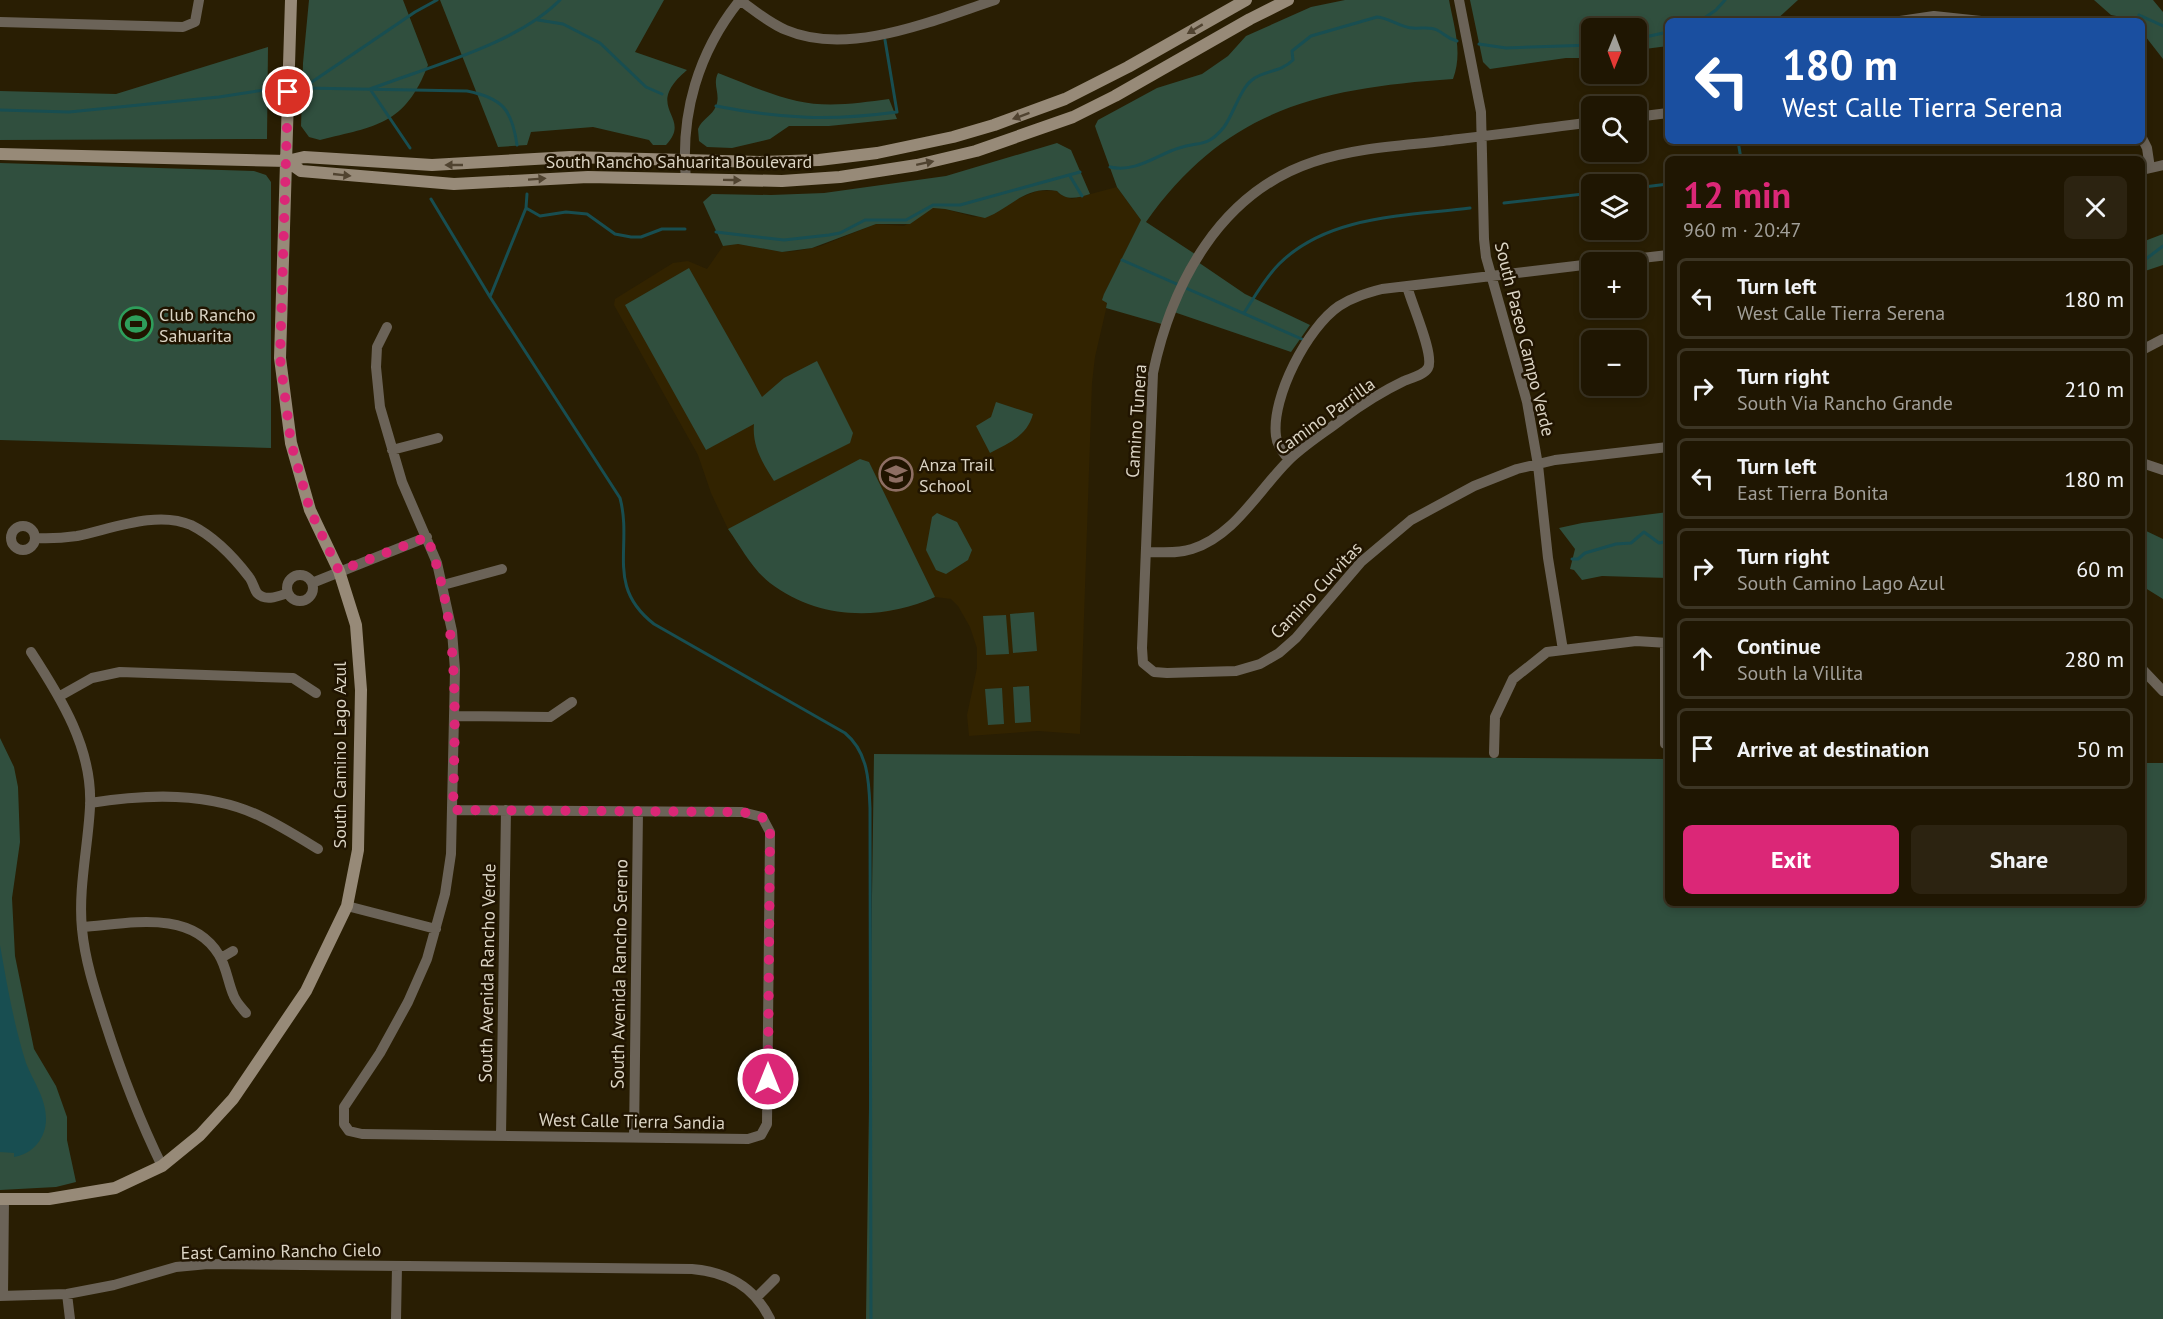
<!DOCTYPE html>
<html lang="en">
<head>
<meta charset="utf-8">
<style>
  body { margin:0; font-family:"PT Sans",sans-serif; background:#2c2311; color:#f1f3f6; height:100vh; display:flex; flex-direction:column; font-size:22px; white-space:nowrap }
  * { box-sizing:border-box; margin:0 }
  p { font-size:20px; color:#a19f99 }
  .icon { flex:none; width:33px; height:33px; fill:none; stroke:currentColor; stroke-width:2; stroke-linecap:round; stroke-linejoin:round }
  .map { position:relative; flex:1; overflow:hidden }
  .details { position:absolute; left:1665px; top:156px; width:480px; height:750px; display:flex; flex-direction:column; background:#1f1602; border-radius:9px; box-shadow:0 3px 9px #0003,0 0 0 2px #3c3524 }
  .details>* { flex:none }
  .hud { position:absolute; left:1665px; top:18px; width:480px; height:126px; border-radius:9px; box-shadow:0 3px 9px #0003,0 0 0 2px #3c3524; background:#1a4fa0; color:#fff; overflow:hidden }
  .needle { width:39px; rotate:181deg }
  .controls { position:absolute; left:1581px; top:18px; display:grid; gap:12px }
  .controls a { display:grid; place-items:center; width:66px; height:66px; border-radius:9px; background:#1f1602; box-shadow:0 3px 9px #0003,0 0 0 2px #3c3524; font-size:30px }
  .pin { position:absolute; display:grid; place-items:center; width:51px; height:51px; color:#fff; margin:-26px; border:3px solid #fff; border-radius:50%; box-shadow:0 2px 6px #0007 }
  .me { position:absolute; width:66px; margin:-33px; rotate:0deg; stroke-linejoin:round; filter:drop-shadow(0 0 4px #0008) }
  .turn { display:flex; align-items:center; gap:21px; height:126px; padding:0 18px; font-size:27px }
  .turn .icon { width:78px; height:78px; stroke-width:2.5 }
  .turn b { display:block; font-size:42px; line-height:51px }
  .round { display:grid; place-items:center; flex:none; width:63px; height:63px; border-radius:9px; background:#2c2311 }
  .headline { display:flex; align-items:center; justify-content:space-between; height:102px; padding:0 18px }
  h1 { font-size:36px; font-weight:800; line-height:45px; color:#db2777 }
  .button { display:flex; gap:12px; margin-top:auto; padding:12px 18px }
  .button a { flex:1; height:69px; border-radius:9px; background:#db2777; color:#fff; font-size:24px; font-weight:800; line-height:69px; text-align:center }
  .button a+a { background:#2c2311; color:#f1f3f6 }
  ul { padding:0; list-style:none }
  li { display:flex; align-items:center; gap:18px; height:81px; margin:0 12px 9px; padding:0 6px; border:3px solid #3c3524; border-radius:9px }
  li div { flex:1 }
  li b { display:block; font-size:22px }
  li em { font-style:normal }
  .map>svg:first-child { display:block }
  .built { fill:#322300 }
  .green { fill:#304f3e }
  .water { fill:#184e51 }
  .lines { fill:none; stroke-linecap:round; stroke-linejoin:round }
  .stream { stroke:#184e51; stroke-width:3 }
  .street { stroke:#6b6358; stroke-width:10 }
  .secondary { stroke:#978a78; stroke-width:12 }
  .oneway { fill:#504330 }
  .route { stroke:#db2777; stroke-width:10; stroke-dasharray:0 18 }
  .labels { text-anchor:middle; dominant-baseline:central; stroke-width:5; stroke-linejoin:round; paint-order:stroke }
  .street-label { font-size:18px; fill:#dbd4c4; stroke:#201400 }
  .poi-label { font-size:18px; fill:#dbd4c4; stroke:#201400; text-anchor:start }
</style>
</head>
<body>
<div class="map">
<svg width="2163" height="1319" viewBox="0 0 2163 1319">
  <rect width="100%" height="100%" fill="#291e03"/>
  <path class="built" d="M1117,187L1141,220L1104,294L1107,305L1095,357L1092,383L1080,734L1038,731L969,736L967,715L977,668V648L970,627L958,606L951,599L935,597L887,612L847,613L812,605L769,582L755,568L728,529L711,493L698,455L614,305L615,299L673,263L688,261L707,269L723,246L738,244L782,252L797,251L821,246L876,224L904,226L933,208L945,209L974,217L998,211L1014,200L1037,191H1057L1059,194L1072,199Z"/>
  <path class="green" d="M309,0H403L428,65C405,125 376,126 320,140L309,137L301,126L303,63Z
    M440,0H664L635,52L687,70C641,109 694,116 666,145H653L649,140L593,127L531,132L527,145L498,147Z
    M1345,0H1449C1454,27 1463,52 1453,79C1322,88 1226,108 1146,222L1198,256L1195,260L1245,294L1310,325L1291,352L1171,311L1165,325L1106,308L1107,303L1102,300L1104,294L1141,220L1117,187L1097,132L1095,126L1098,120L1157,88L1202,74L1228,56L1246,36L1311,7Z
    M1470,0H1798L1775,21H1668V46L1637,50L1636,28H1592L1591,58H1566L1490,69L1483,62Z
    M2094,0H2153L2163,12V59L2142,32V21L2111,15Z
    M268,47L267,139L0,140V91L116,94Z
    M718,73C744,83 770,95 797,101C827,108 859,103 889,99L897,119L829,126H789L770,139L732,148L707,147L699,141L698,129C702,119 712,116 716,106C721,94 712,85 718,73Z
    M1057,143L1071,150L1090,194C1077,198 1066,201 1057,191C1025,185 1011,208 985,218L945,209L933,208L910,224H876L812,248L782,252L738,244L723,246L703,202L712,194L771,195L824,193L946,176Z
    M0,163L254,171L266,175L271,182V448L0,440Z
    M2163,234V265L2142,272V242Z
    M689,268L762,397L784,378L817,361L853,433L850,443L774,481C762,462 752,446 754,424L706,450L625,305Z
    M996,402L1033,414C1027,436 1009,443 990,453L976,426L991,417Z
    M860,459L869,462L935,597C881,621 819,620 770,583C752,569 741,547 728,529Z
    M1668,512V578L1602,576L1582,580L1574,570L1570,569L1575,549L1559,528L1582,523Z
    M937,513L957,522L972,550L968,560L946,574L936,570L926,550L932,517Z
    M2142,529L2163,539V599L2142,586Z
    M1034,612L1037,651L1013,653L1010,614Z
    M1006,615L1009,654L986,655L983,616Z
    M1029,686L1031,722L1015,723L1013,687Z
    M1002,688L1004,724L988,725L985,689Z
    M0,738L14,767L18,787L20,842L12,898L15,956L34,1049L56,1086L67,1117V1140L76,1182L56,1187L0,1190Z
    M874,754L1668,759V903H2142V763H2163V1319H866Z"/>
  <path class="water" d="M0,945C7,985 14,1025 26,1063C33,1081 46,1098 46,1119C46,1138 33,1154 14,1157V1153L0,1152Z"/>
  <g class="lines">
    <path class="stream" d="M2139,15L2163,26
      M538,20L563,24L600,43L646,87L662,94
      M1700,21L1716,10L1725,0
      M1636,39L1668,32
      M1479,44L1506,48L1592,45
      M303,88L467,91C502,98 512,109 517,145
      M303,88L415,12L437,0
      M716,106C782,119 831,121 897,112L885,40
      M0,110L69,112L219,97L277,88
      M1738,141L1741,159
      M410,148L370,89C428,67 517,44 560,0
      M1110,167C1136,173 1156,155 1179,148C1200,141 1207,148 1224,127C1233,115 1240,89 1252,80C1264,70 1280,73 1293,60L1292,51L1311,36L1377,17C1390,18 1401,28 1413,28C1421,29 1429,26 1437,30C1445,34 1446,38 1457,41
      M1070,176L1082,196
      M1636,188L1668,184
      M527,194L526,208L490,297L620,498C633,547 605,586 654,624L845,733C868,752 869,781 870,808L871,1319
      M431,199L490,297
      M1504,203L1592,193
      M526,208L540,216L566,212L587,214L615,234L631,237H641L662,229H685
      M716,232L784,240L829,235L840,233L865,220H906L933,205H960L1080,172
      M1122,260L1304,340
      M2142,262L2163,246
      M1244,313C1255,296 1265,278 1279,264C1328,215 1406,216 1470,208
      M1572,559H1578L1585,553L1616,544L1631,543L1644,532L1659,543L1668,541"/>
    <path class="street" d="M740,0C755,11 769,23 786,30C849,57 934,20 995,0
      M1459,0L1481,112L1484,239L1486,257L1527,402L1538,465L1548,558L1563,650
      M1900,21L1934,16L1981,21
      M0,22L183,27L195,22L199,0
      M1636,117L1668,113
      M1592,122C1542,129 1492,135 1443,141C1399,146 1354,148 1313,162C1220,193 1172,283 1153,373L1142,648L1143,663L1154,672L1167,673L1236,671L1260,664L1279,653L1296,638L1361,562L1411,520L1474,486L1517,469L1555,460L1668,447
      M2142,138L2147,148L2150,168
      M2142,170L2163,165
      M686,180C680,114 698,52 740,0
      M1607,262L1668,255
      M387,327L377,347L376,367L380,407L402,482L437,563L452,631L455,670L451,854L445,894L427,959L408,1002L380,1053L344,1107V1124L349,1131L362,1134L748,1139L761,1135L767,1124L770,832L762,817L742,812L453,810
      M2142,350L2163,339
      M392,450L438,438
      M1289,460C1283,452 1277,446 1276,436C1271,397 1308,327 1339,306C1353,297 1367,293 1382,289L1592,264
      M2142,463L2163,470
      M11 538a12 12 0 1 1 24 0a12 12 0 1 1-24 0Z
      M35,538C50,539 63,538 77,536C111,529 157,510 191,525C215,537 233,556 249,577C253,582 254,589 257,593C265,602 279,596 288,593
      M1147,552C1162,552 1177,554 1192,549C1234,536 1258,491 1288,461C1304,445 1324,433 1342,419C1361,405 1383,391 1404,381C1411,378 1424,375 1428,368C1435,355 1411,303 1407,286
      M287 588a13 13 0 1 1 26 0a13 13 0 1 1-26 0Z
      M312,583L427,537
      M443,585L502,569
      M31,652C61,698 93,749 90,807C88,847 78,889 82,929C85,961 95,991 105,1022C121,1072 139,1119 162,1166
      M2142,669L2163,691
      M60,696L92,678L120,672L293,678L316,693
      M455,716L550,717L572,702
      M1665,744V643
      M1494,753L1495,717L1513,679L1547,652L1636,641L1668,643
      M90,803C146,794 210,791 262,817C281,826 300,838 318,849
      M347,906L436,929
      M82,927C127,924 191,908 219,955C226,966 228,982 233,994C235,1001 241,1007 246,1013
      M221,958L233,951
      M501,1136L506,810
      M634,1138L638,811
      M67,1294L70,1319
      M0,1296L67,1294L114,1285L176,1267L208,1264L692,1269C727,1272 754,1286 770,1319
      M3,1296L4,1199
      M757,1297L775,1279
      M396,1319L397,1266"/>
    <path class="secondary" d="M0,154L287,161L304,157L432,165L570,157L760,162L819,160L877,153L953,137L994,125L1065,99L1128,67L1246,0
      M287,161L301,171L454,184L588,177L782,181L840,177L917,165L976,151L1073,117L1115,96L1250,19L1288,0
      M0,1199H49L115,1188L162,1166L200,1135L233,1099L306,991L347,906L358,850L361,690L356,625L339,571L310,510L291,443L280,358L291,0"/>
  </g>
  <defs><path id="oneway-solid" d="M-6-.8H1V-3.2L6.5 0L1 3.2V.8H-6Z" transform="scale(1.5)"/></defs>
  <g class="oneway">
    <use href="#oneway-solid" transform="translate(1195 29) rotate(149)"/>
    <use href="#oneway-solid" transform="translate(1021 116) rotate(160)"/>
    <use href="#oneway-solid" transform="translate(925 163) rotate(-12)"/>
    <use href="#oneway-solid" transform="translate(454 165) rotate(180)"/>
    <use href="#oneway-solid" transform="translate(342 175) rotate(6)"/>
    <use href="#oneway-solid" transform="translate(537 179) rotate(-4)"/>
    <use href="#oneway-solid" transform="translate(732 180) rotate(1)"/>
  </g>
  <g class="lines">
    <path class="route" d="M288,92L280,358L291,443L310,510L339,571L427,537C461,625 455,717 453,810L742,812L762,817L770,832L768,1079"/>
  </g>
  <defs>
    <symbol id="stadium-ring" viewBox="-11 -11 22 22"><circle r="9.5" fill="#201400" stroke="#2e9e5b" stroke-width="1.5"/><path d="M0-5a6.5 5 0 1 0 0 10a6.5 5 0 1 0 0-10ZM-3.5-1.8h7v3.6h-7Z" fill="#2e9e5b"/></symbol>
    <symbol id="school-ring" viewBox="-11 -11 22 22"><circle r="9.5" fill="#201400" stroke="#8d6e63" stroke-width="1.5"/><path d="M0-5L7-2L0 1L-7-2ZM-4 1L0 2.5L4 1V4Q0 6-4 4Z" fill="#8d6e63"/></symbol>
  </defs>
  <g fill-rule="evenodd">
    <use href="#stadium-ring" x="117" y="305" width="38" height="38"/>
    <use href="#school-ring" x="877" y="455" width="38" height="38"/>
  </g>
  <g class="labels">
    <g class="street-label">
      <text x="679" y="161">South Rancho Sahuarita Boulevard</text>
      <text transform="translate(1525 339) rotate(76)">South Paseo Campo Verde</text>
      <text transform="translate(1325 416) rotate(-36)">Camino Parrilla</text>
      <text transform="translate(1136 421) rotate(-86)">Camino Tunera</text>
      <text transform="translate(1316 590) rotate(-47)">Camino Curvitas</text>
      <text transform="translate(339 755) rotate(-90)">South Camino Lago Azul</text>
      <text transform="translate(487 973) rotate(-89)">South Avenida Rancho Verde</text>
      <text transform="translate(619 974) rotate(-89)">South Avenida Rancho Sereno</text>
      <text transform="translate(632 1121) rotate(1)">West Calle Tierra Sandia</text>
      <text transform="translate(281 1251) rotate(-1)">East Camino Rancho Cielo</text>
    </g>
    <g class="poi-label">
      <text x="159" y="314">Club Rancho<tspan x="159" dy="21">Sahuarita</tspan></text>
      <text x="919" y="464">Anza Trail<tspan x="919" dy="21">School</tspan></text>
    </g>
  </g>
</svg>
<div class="controls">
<a><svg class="needle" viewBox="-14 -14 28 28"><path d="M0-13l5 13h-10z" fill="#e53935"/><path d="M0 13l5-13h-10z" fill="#a19f99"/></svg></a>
<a><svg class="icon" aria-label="search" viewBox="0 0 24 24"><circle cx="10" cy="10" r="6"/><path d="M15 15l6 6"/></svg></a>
<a><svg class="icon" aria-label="layers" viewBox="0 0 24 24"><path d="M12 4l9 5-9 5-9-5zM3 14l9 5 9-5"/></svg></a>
<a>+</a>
<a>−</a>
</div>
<div class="pin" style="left:288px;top:92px;background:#d93025"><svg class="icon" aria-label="arrive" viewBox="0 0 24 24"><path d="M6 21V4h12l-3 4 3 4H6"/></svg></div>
<svg class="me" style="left:768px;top:1079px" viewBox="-20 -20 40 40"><circle r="17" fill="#db2777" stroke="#fff" stroke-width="3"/><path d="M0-11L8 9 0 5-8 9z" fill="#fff"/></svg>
<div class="hud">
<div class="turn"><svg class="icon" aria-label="left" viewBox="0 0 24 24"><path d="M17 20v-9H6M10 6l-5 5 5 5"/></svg><div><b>180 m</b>West Calle Tierra Serena</div></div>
</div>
<section class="details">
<div class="headline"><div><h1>12 min</h1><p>960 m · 20:47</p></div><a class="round"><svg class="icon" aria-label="close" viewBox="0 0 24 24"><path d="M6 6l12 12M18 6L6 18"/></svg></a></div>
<ul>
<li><svg class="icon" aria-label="left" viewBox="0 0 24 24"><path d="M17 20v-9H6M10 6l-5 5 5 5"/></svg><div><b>Turn left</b><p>West Calle Tierra Serena</p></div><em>180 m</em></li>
<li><svg class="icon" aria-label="right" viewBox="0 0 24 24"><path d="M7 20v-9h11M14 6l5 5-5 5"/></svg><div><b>Turn right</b><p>South Via Rancho Grande</p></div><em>210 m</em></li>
<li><svg class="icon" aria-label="left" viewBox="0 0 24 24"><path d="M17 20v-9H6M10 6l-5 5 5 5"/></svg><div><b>Turn left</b><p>East Tierra Bonita</p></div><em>180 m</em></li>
<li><svg class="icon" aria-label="right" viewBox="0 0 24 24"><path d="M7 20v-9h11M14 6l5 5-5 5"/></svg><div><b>Turn right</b><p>South Camino Lago Azul</p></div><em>60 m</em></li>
<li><svg class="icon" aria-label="ahead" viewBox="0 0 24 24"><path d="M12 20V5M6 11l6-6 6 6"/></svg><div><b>Continue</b><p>South la Villita</p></div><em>280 m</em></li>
<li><svg class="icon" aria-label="arrive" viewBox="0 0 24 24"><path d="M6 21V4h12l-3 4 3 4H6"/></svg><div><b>Arrive at destination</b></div><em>50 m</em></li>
</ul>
<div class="button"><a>Exit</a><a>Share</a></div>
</section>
</div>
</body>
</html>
